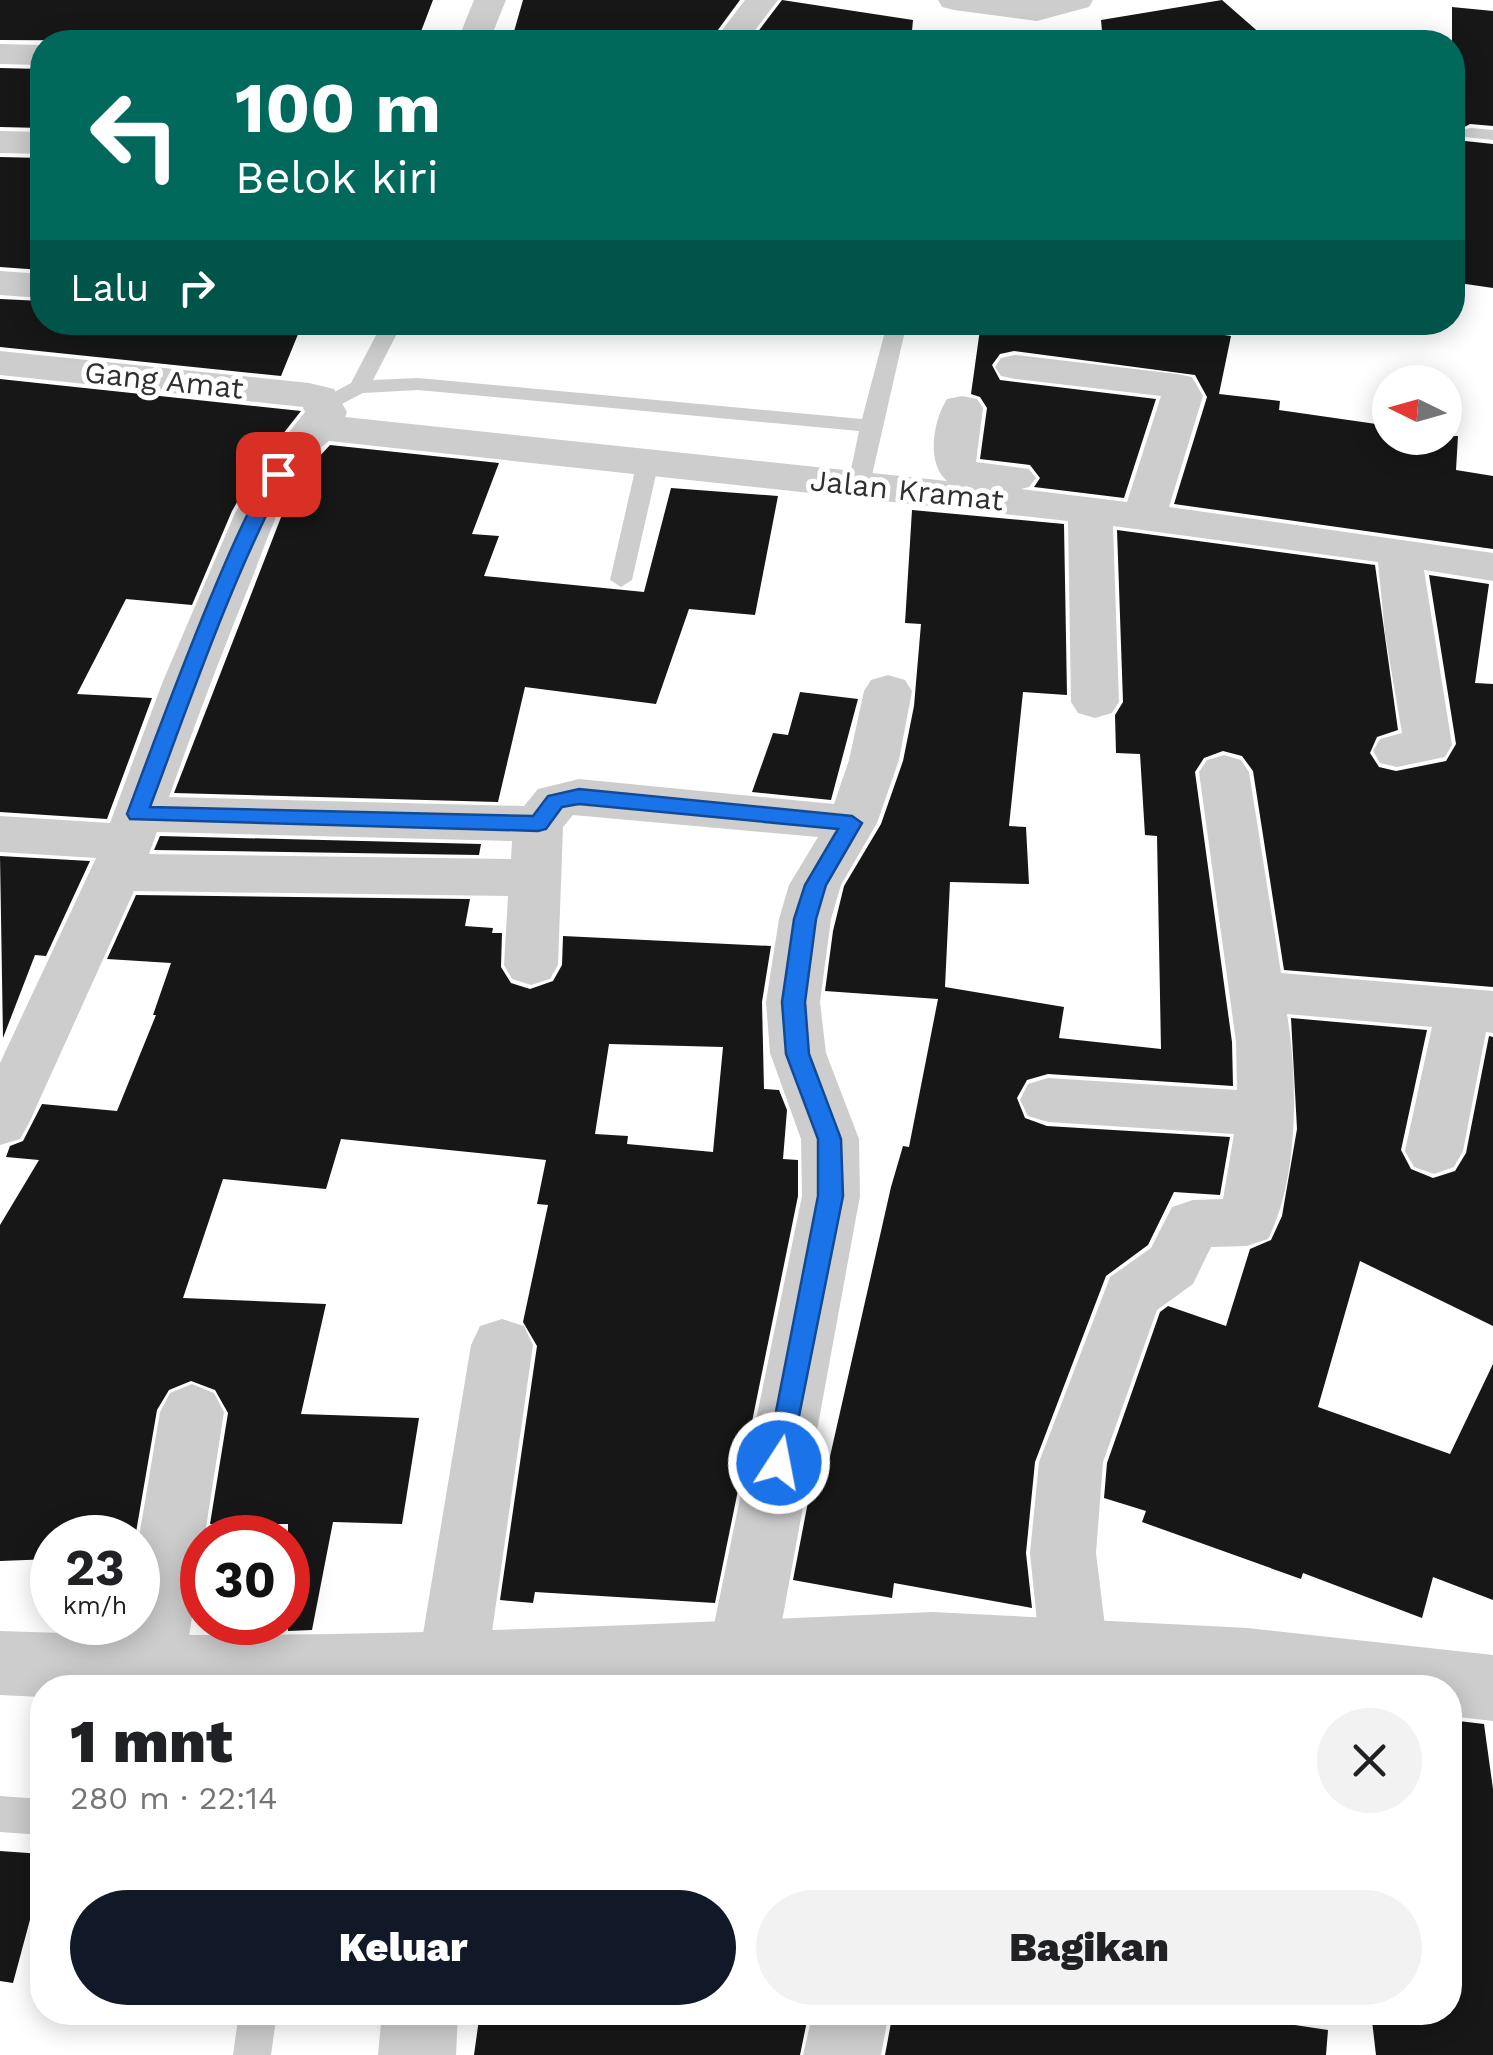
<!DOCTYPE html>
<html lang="id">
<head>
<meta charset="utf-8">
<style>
  body { margin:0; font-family:"Work Sans",sans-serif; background:#f2f2f2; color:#202124; height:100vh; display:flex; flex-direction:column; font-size:38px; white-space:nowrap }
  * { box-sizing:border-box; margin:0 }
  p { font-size:32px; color:#757577 }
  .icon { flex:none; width:55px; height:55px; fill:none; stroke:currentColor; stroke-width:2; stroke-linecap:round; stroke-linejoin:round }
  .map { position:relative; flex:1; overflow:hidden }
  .drawer { position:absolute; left:30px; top:1675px; width:1432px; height:350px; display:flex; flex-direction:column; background:#fff; border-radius:40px; box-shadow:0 5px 25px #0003 }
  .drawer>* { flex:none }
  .banner { position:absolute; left:30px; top:30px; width:1435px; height:305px; border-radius:40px; box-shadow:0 5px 25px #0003; background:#00695c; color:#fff; overflow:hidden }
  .needle { width:65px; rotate:275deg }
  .tools { position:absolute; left:1372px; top:365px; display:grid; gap:20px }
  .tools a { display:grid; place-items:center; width:90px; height:90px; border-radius:50%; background:#fff; box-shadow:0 5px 25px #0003; font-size:50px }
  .speed { position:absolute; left:30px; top:1515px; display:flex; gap:20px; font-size:50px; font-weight:700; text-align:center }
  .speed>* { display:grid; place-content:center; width:130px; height:130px; border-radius:50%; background:#fff; box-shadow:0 5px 25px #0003; line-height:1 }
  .speed small { font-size:25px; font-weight:400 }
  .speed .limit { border:15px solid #d22; background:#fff; color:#111 }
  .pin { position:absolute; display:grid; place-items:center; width:85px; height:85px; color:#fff; margin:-42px; border-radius:20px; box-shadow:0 5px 15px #0006 }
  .me { position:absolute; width:110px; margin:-55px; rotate:11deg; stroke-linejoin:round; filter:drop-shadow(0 0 8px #0008) }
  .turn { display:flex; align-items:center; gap:35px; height:210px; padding:0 40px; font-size:45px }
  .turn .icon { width:130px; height:130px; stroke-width:2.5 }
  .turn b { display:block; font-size:70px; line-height:85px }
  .then { display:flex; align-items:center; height:95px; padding:0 40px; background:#0003; gap:20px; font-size:38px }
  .round { display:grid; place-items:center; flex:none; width:105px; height:105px; border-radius:52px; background:#f2f2f2 }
  .headline { display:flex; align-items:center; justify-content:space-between; height:170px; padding:0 40px }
  h1 { font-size:60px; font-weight:800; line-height:75px }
  .action { display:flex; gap:20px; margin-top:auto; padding:20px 40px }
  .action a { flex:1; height:115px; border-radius:60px; background:#111827; color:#fff; font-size:40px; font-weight:800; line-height:115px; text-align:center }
  .action a+a { background:#f2f2f2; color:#202124 }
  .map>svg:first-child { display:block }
  .building { fill:#171717; fill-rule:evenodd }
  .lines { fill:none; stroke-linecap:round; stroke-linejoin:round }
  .service { fill:#cdcdcd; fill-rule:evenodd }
  .minor { fill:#cdcdcd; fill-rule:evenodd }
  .tertiary { fill:#cdcdcd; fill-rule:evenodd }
  .route { fill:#1a73e8; stroke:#114b97; stroke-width:2.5 }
  .labels { text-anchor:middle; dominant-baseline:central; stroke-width:10; stroke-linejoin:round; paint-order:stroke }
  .far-street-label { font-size:30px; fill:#303030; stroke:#fff }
</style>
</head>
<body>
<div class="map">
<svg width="1493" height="2055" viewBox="0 0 1493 2055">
  <rect width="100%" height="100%" fill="#fff"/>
  <path class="building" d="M0,0H433L417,42L0,40Z
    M523,0H740L709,42H511Z
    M782,0L913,20L911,42H750Z
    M1222,0L1270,42H1103L1101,20Z
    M1452,7L1493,11V126L1470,124L1461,129L1465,141L1493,144V288L1452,282Z
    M0,68L42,69V128L0,127Z
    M0,157L42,158V270L0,267Z
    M0,299L42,301V322H303L281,376L0,347Z
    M981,322H1132L1231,336L1219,394L1280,401L1279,410L1390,426V438L1458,436L1456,470L1493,476V549L1174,504L1207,397L1195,375L1014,351L1000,354L992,365L1000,380L1156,399L1124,498L1034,487L1040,478L1030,465L980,459L987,408L980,397L971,394Z
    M0,379L301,411L260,463L232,511L192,605L126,599L77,694L152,698L107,819L0,812Z
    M330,445L499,463L472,534L499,536L484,576L644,592L671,488L778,496L755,615L689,609L656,704L525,687L498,802L174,793L285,507L305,472Z
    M912,510L1064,524L1067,695L1023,692L1009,826L1026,827L1029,884L950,882L945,987L1064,1007L1059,1038L1161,1049L1157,836L1145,835L1140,754L1116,753L1115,715L1123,702L1117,530L1375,565L1398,730L1377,737L1370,753L1379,767L1396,771L1446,761L1456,744L1429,575L1489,584L1475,683L1493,684V987L1284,970L1253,771L1242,756L1223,751L1204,758L1195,772L1232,1042L1233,1086L1048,1074L1027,1080L1017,1098L1025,1118L1047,1126L1230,1137L1220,1195L1174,1192L1148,1245L1106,1276L1035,1462L1026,1553L1032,1608L894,1583L892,1598L793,1580L812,1481L824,1483L891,1187L903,1146L909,1147L938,999L825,991L833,931L844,886L881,824L903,761L914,706L921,624L905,623Z
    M800,692L858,699L831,800L752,792L773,733L788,735Z
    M160,836L481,844L479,855L154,850Z
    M0,856L90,861L46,956L35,955L3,1038Z
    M136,895L470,899L465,926L493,928L492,933H502L501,967L511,983L530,989L553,981L562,965L563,936L771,946L762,1002L764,1089L779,1090L787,1110L783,1159L798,1160V1196L715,1603L535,1592L533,1603L500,1600L537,1346L523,1322L548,1205L537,1204L546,1160L341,1139L326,1189L223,1179L183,1298L326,1304L301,1414L419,1418L402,1524L333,1522L312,1630L288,1631V1524H210L228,1413L215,1390L191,1381L169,1390L157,1410L135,1538H52V1559L0,1561V1225L39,1160L6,1157L10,1146L23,1141L42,1104L117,1111L156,1015H153L171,963L107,959ZM609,1044L723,1047L713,1152L627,1144L628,1136L595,1134Z
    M1291,1018L1427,1030L1401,1150L1411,1169L1433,1178L1455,1171L1466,1153L1489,1036L1493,1037V1326L1360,1261L1318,1407L1450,1454L1493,1364V1600L1433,1577L1422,1618L1303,1573L1301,1579L1142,1522L1146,1511L1104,1498L1107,1463L1160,1312L1168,1306L1226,1326L1250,1249L1271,1240L1282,1216L1297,1129Z
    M1450,1720L1484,1724L1493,1789V2055H1376L1371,2012H1450Z
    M0,1851L42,1854V1875L13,1983L0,1981Z
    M480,2012H785L807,2021L800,2055H474Z
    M893,2012H1207L1328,2030L1326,2055H885Z"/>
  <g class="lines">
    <path class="service" d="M1471,128L1493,130V140L1465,137V129Z
      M383,322H403L373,380L418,378L862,419L884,335L817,328L807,322H907L870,484L859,490L848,484L859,431L418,390L363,393L332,409H318L315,405L318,401L351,383Z
      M647,460L658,466L632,580L621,587L610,580L636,466Z
      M0,1796L42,1799V1835L0,1832Z
      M239,2012H277L271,2055H233Z"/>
    <path class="minor" d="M474,0H506L489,42H457Z
      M745,0H778L746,42H713Z
      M938,0H1093L1089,7L1037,21L954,10L942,7Z
      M0,44L42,45V65L0,64Z
      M0,131L42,132V154L0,153Z
      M0,271L42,274V298L0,295Z
      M0,351L309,383L334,389L347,412L345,417L947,481C926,464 933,420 947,399L962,396L977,399L983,408L976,462L1029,469L1036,478L1029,487L1021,489L1127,502L1161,396L1015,379L1001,376L995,367L1001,358L1015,355L1177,374L1192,377L1203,396L1169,507L1493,553V581L1424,570L1452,745L1445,757L1397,767L1380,763L1373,751L1380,739L1402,733L1385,634L1378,562L1113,526L1119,702L1112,713L1095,718L1078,713L1071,702L1068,521L329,441C287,472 270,534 251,581C222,652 195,724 169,797L524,806L538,789L579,779L834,804L849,760L864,691L871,680L888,675L905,680L912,691L899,760L877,823L841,885L831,919L820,1002L826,1053L859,1139L860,1196L776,1654L766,1677L742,1686L718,1677L708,1654L802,1196L801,1139L770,1053L766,1002L779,919L789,885L818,837L573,815L563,827L558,965L550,979L531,985L512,979L504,965L508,896L134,891L29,1123L20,1139L0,1145V1063L96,858L0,852V816L110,823L163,681L235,513L263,465L305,412L303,407L0,375ZM157,832L512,841L511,859L149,854Z
      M1224,755L1241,760L1249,772L1281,973L1493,991V1033L1486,1032L1463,1151L1454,1167L1434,1174L1414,1167L1405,1151L1432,1027L1287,1014C1298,1081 1299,1178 1268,1239L1247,1246L1211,1247L1193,1284L1157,1310L1103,1462L1096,1553L1108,1651L1098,1674L1074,1683L1050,1674L1040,1651L1030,1553L1039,1462L1110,1277L1151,1248L1172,1207L1193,1200L1223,1199L1234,1134L1048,1122L1028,1116L1020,1100L1028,1084L1048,1078L1237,1090L1236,1042L1199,772L1207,760Z
      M502,1319L524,1326L533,1345L484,1688H414L471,1345L480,1326Z
      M192,1384L214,1393L224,1412L184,1669L176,1688H124L116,1669L124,1622H138V1543L160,1412L170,1393Z
      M932,1612L956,1621L966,1644L957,1688H887L908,1621Z
      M382,2012H458L456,2055H378Z
      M813,2012H889L881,2055H803Z"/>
    <path class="tertiary" d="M932,1612L1248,1628L1493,1655V1721L1450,1716V1688H1153L932,1676L663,1688H42V1697L0,1695V1631C311,1643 621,1625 932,1612Z"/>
  </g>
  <path class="route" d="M278,468L287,474C231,580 192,695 150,807L533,816L548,796L579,789L852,816L862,823L826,885L816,919L805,1002L809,1054L841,1139L843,1196L788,1471L779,1475L770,1471L766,1463L818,1196V1139L786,1054L782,1002L794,919L805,885L838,829L579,804L562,807L546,829L538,831L130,819L127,814C145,767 249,479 278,468Z"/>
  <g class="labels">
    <g class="far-street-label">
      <text transform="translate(164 380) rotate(6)">Gang Amat</text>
      <text transform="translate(907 490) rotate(6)">Jalan Kramat</text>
    </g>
  </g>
</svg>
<div class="tools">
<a><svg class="needle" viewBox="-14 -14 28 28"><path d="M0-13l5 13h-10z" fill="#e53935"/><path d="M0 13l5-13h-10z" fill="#757577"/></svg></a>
</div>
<div class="speed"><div>23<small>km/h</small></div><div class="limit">30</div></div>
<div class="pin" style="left:278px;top:474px;background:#d93025"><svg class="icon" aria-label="arrive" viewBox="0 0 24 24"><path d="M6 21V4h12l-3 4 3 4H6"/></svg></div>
<svg class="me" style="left:779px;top:1463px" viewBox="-20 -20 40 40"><circle r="17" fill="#1a73e8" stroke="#fff" stroke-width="3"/><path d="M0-11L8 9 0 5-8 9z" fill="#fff"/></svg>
<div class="banner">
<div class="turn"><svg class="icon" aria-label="left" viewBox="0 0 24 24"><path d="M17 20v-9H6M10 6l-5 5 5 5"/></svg><div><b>100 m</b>Belok kiri</div></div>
<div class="then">Lalu<svg class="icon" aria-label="right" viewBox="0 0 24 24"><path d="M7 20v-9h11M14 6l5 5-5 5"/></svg></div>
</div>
<section class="drawer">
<div class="headline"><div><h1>1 mnt</h1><p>280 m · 22:14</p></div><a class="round"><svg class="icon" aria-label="close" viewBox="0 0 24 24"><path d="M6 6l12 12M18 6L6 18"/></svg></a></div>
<div class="action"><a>Keluar</a><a>Bagikan</a></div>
</section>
</div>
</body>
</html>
